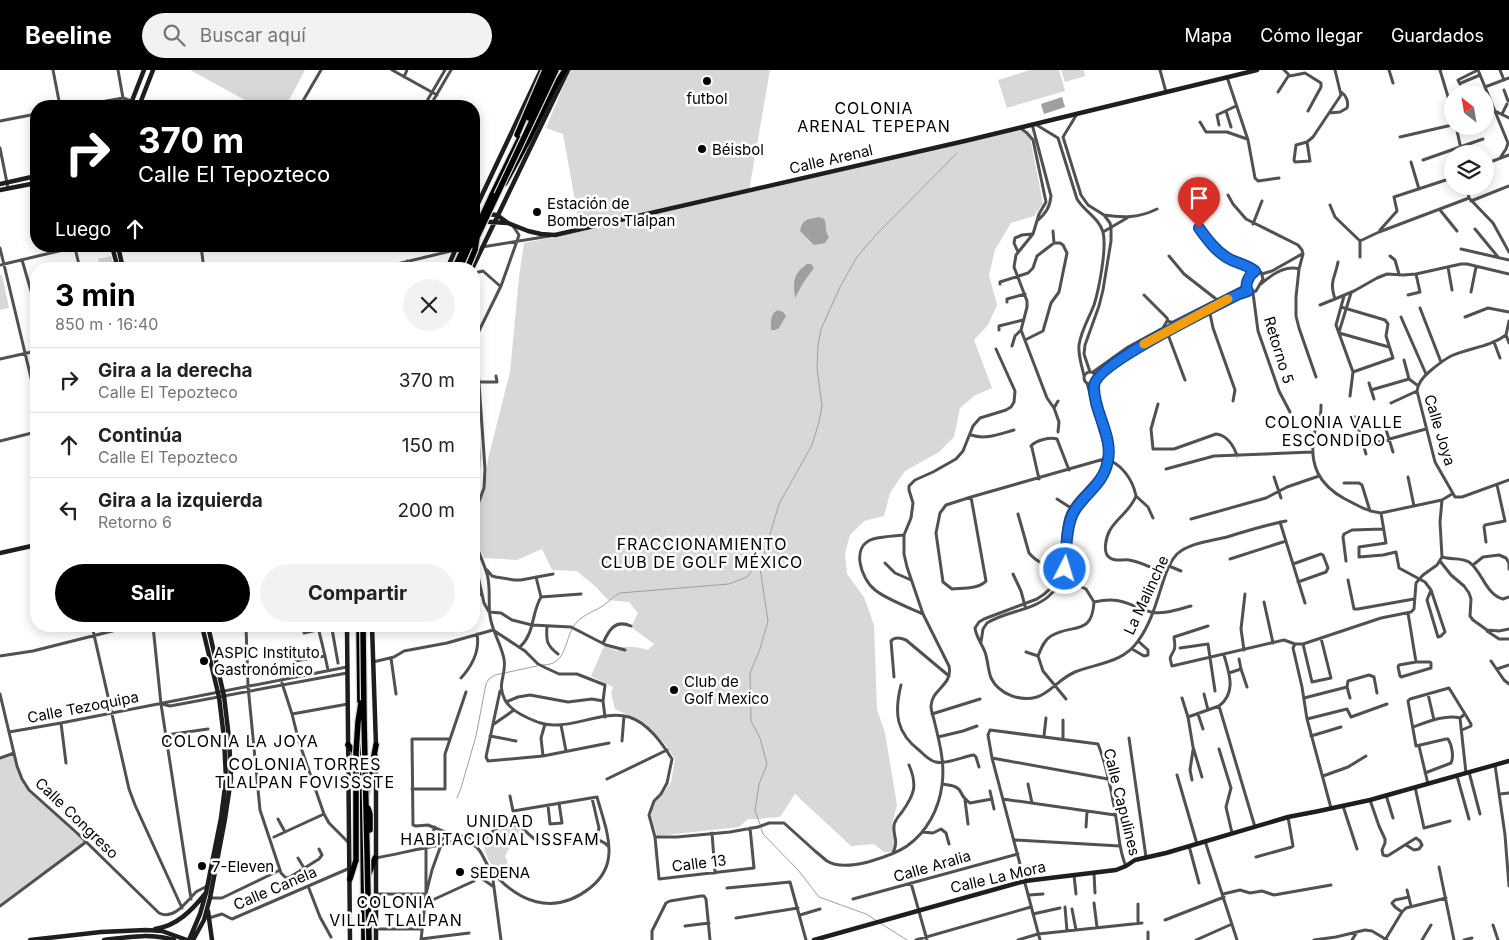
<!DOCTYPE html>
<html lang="es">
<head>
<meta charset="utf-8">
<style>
  body { margin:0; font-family:Inter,sans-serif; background:#f2f2f2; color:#222; height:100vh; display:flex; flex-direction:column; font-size:19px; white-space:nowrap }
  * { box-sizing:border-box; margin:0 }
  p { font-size:16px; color:#767676 }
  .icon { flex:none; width:28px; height:28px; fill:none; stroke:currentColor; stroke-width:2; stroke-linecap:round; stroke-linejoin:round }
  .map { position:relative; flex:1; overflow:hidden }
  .drawer { position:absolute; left:30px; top:192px; width:450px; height:370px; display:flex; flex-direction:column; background:#fff; border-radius:20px; box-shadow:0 2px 12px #0003 }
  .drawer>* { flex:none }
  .top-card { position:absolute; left:30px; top:30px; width:450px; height:152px; border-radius:20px; box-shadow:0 2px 12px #0003; background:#000; color:#fff; overflow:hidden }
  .needle { width:32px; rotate:329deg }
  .fabs { position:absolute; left:1444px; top:15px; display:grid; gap:10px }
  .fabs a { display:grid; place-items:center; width:50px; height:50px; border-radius:50%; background:#fff; box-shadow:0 2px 12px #0003; font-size:25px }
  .pin { position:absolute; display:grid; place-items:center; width:42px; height:42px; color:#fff; margin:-51px -21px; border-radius:50% 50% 50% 0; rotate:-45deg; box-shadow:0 0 5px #0007 }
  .pin .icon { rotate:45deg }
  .me { position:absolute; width:55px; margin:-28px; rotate:5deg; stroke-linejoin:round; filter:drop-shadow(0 0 4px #0008) }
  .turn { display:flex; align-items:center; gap:18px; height:105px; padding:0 25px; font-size:22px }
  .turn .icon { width:65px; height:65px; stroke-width:2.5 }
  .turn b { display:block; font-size:35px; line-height:42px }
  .then { display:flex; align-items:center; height:48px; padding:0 25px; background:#0003; gap:10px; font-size:19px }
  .round { display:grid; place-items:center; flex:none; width:52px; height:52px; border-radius:26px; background:#f2f2f2 }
  .head { display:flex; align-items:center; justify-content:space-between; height:85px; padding:0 25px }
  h1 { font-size:30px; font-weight:700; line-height:38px; color:#000 }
  .primary-button { display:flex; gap:10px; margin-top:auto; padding:10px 25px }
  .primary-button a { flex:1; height:58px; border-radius:30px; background:#000; color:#fff; font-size:20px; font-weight:700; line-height:58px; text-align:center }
  .primary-button a+a { background:#f2f2f2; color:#222 }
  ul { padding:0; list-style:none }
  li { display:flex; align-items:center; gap:15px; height:65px; padding:0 25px; border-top:1px solid #e0e0e0 }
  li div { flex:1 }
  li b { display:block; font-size:19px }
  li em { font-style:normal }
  header { display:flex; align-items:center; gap:30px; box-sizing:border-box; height:70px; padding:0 25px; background:#000; color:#fff }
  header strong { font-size:24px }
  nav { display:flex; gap:28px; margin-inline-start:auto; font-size:18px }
  .search { width:350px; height:45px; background:#f2f2f2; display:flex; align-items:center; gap:12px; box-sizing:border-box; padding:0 18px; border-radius:28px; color:#767676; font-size:19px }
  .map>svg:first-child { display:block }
  .green { fill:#d8d8d8 }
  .water { fill:#9f9f9f }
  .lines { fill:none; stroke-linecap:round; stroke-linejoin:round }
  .stream { stroke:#9f9f9f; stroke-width:1 }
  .highway-casing { stroke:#dbdbdb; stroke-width:8 }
  .street { stroke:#515151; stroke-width:3 }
  .secondary { stroke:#1e1e1e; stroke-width:4.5 }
  .highway { stroke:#000; stroke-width:5.5 }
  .highway-bridge-casing { stroke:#dbdbdb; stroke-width:8; stroke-linecap:butt }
  .highway-bridge { stroke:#000; stroke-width:5.5 }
  .route-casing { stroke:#114b97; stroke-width:12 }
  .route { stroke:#1a73e8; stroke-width:9 }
  .slow { stroke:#f59e0b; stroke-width:9 }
  .poi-dot { fill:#000; stroke:#fff; stroke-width:2 }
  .labels { text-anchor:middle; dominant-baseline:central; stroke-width:5; stroke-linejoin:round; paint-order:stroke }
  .poi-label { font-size:15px; fill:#000; stroke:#fff; text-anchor:start }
  .street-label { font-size:15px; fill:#000; stroke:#fff }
  .neighbourhood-label { font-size:16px; letter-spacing:1px; fill:#000; stroke:#fff }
</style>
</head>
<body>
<header>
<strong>Beeline</strong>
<div class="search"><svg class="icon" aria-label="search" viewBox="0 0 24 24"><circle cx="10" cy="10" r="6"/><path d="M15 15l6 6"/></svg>Buscar aquí</div>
<nav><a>Mapa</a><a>Cómo llegar</a><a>Guardados</a></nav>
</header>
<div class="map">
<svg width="1509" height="870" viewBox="0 0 1509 870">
  <rect width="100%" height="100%" fill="#fff"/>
  <path class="green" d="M190,0H305L286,36H256Z
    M570,0H770L749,121L580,158L563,64L546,58Z
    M1030,0H1059L1065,21L1007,38L998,10Z
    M1061,0H1084L1085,6L1065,12Z
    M1019,60L1030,67L1043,134L1034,146L1011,153L995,180L989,205L997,235L988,255L974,270L992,318L974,326L960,338L954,367L939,382L905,401L890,423L884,446L864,451L850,465L845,483L847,504L864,527L874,555L877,639L885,663L897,735L892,754L895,769V777L892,782H884L874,774L851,776L795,724L780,747C769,747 760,750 748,749L739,757L657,766L651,746L653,732L663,724L671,712L675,689L665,674L646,654L615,639L611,623L613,617L591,606L604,576L618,581L621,577C631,576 639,577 648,580L654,574L631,557L638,543L629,532L608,530L596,517L577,501L552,500L542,479L517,490L484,488L478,475L474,445L486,407L488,389L510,302L519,207L524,173L561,166Z
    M111,186L114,199H93L92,195L99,193L98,189Z
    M0,205H2L9,238L0,240Z
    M14,684L17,697L29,721L85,772L0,835V688Z
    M511,754L522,757L506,784L505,787L508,792L505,796L511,800L504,810C494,798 483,787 484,770L500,756Z"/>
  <path class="water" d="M1062,27L1065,37L1044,44L1041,34Z
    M819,147L824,149C828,156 823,158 829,167L825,173L814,175L800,161C803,148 807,150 819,147Z
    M807,194H811L814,198L803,213L795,228C793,211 793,204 807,194Z
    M778,240L783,242L786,246L779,258L775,260H771C771,252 770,244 778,240Z"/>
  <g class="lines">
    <path class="stream" d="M543,595C569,595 563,567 577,552C584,544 596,541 604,535C610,531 613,526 620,523L729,514L747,507L761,489
      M457,728L461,718L476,666L486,614L489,609L495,605L537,596
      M760,754L755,741L759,714L767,694L760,668L751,651L750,603L760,579L768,551L760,498L779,434L812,375L819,352L822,336L817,298L818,275L821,259L841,215L857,187L875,166L957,83
      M761,758L763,764L798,800L819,827L866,844L877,851
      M880,853L907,870"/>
    <defs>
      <path id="highway" d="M505,113L529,69L556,14L565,0
        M492,125L531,45
        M454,199L465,176
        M459,199L470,176
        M359,556L360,637
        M362,661L364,870
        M348,675L354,681L355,688
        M367,722L376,675
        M368,806L375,788
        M350,809L356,790"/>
    </defs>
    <use href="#highway" class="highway-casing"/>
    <path class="street" d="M53,0L60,36
      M118,0L123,28
      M392,0L437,25
      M1160,0L1166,22
      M1284,0L1290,6L1305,3L1321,13V17L1308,41
      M1389,0L1393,13
      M1440,0L1452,40
      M1478,0L1508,73L1506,79L1500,88
      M1478,0L1458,10L1460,14L1461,13L1480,5
      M1500,0L1504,10
      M404,7L407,0
      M1227,7L1248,70L1255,108L1258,111L1279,108
      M1485,17L1509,8
      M1504,20L1508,31
      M1278,22L1289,5
      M79,36L123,28L140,34
      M300,36L321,0
      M424,36L445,0
      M430,36L451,0
      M1226,41L1231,57
      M1495,41L1509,48
      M1329,43L1340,42L1347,38C1349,32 1346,25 1341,22
      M1077,44L1063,67L1081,125L1088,135L1104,145L1110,153L1111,158V171L1103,220L1099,236L1085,275L1084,284L1090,302
      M1502,44L1507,34
      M0,51L36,44
      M1200,52L1206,62H1227L1247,69
      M1032,54L1051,126C1050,137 1046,143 1038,150
      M1035,54L1058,68L1077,129C1084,141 1099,148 1103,162C1107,178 1099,219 1094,235C1089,248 1081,261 1079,275C1078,286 1082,296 1084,306
      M1219,55L1217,45L1236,36
      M1456,56L1462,84
      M1020,58L1027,63L1033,70L1046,132L1039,144L1033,164L1016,185L1014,197L1027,231V237L1021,260L1047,328L1054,338L1059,352L1058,362
      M1400,67L1452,55
      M1307,72L1310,91L1295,92L1294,90L1296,75L1307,72L1313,67L1341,25L1335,0
      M0,78L8,118
      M1423,90L1483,69
      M1411,92L1419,119
      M1485,94L1509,85
      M1467,116L1469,128L1493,153L1509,182
      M1228,125L1233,134L1246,149L1298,175L1302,180L1303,184L1299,199L1296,227V246L1299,258L1316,307
      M1471,131L1509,116
      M1330,135L1335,147L1360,171V187
      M1440,140L1457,161
      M1104,145C1123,148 1139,148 1157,139
      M1253,154L1262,131
      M1199,158C1207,170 1216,183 1230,189C1238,193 1247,195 1255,201
      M1475,159L1498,187
      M1380,160L1397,141L1394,127L1452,108
      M1053,161L1054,173
      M1103,162L1127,148
      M1360,171L1379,162L1469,128
      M201,176L204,199
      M482,177L550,166
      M0,178L36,329
      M75,178L80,199
      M1461,179L1509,190
      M1018,182L1014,173L1015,168L1022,165L1032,164
      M1169,186L1184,204L1216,229
      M1390,186L1395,190L1399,204
      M22,190L31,221L36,228
      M407,191L409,199
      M1338,192C1335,209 1329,210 1335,229L1354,221L1377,208L1387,204L1403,205L1416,204L1461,194H1467L1509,204
      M0,195L80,176
      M1448,197L1452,220
      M376,199L455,180
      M1257,200L1261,202L1263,209L1256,221L1250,223L1246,219C1246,212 1250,203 1257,200Z
      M474,203L483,201L500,216
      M1262,204L1272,201L1302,184
      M1000,214V212L1028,203L1033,198L1037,186L1054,173H1060L1063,175L1067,183L1059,222L1051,233L1043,261L1025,270
      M1261,214C1271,205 1285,195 1299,199
      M1471,222L1476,197
      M1253,223L1258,261L1279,321L1290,342
      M1144,225L1167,248L1168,251
      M1408,225L1420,222L1416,204
      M1344,226L1336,255L1353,302L1350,326
      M1007,232V229L1025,224
      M1320,235L1335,229
      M1341,237L1385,250L1388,254L1386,266L1393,288L1353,302
      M1420,238L1441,292
      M1209,239L1213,258L1235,320L1233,331
      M1401,247L1426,304
      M1465,247L1488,238L1509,242
      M1167,251L1171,252V255L1168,261L1165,262L1163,258Z
      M1509,251L1506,265L1509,273
      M1171,253L1246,215
      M999,260V256L1023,250
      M1168,261L1239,224L1248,221
      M1167,262L1185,310
      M1339,262L1351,223
      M1339,263L1389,277
      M1506,265C1490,277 1469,278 1451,286C1443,290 1436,296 1429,302C1423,307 1418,313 1417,321L1435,392L1455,427H1462L1509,410
      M474,266L477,285L485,399L484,418L474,445
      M475,269L501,216L517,171L519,165L513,156
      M1494,272L1500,288
      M1012,276L1015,266L1021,260
      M0,289L36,281
      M1404,290L1409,309L1417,315
      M1084 308a6 6 0 1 1 12 0a6 6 0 1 1-12 0Z
      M1093,302L1128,277L1163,258
      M1096,308C1117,288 1141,275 1166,262
      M474,312H497L496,306
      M1087,313C1091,327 1095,342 1099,357C1101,365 1105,374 1105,383C1105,412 1074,422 1066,447C1056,480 1074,507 1037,529L984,549L979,552L975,558C976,567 982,574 985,582C988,591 988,600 991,608C999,624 1020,632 1037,627C1050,623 1060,608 1075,602C1098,593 1123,593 1138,571C1150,555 1156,534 1162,515C1165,505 1169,492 1177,484C1189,473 1211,471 1227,467C1246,461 1266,455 1286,451
      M1369,313L1374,329
      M474,316C476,350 484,395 474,427
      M1371,320L1409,309
      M1391,333L1417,321
      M1158,334L1151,359L1153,379H1174L1216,364C1227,365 1234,376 1237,386
      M1321,335C1321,339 1321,343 1320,347C1319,353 1315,358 1314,365C1309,395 1319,415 1345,429C1357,435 1368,442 1381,443L1442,430
      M1054,338L1058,331
      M1355,347L1366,384
      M1384,353L1393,382
      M971,365C986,370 999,364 1014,360
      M0,371L36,362
      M1364,376L1426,359
      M1166,399L1214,386L1312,382
      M1274,407L1281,428
      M1408,407L1414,436
      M1039,409L1032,378L1031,376C1036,370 1050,367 1057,369L1069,400
      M1344,413H1359L1362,415L1370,441
      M1136,426L1148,437L1153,448
      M971,427L986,511C979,519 963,518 952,519L943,512L936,463L940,443L946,435L971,427L1104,389C1121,392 1133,410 1136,426C1130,441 1118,447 1110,460C1106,467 1102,483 1110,488C1116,492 1123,489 1129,490C1142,492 1154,499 1165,504
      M1057,429L1071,438
      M1381,443L1386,473L1359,477V487L1383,485L1396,482L1399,498L1425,512L1431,520L1445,562L1441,566L1438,567L1427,530L1431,520
      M1018,444L1029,483C1038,494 1049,496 1062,499
      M1191,449L1266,428L1287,417L1319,406
      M1280,452L1305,533
      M474,464C476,479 483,490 487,504C491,517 488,533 490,546C492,561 501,574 504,589C507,606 496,613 505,630C510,639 519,644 528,648C537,652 544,655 554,655C578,656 606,640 629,647C648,653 662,673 672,689L667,713L661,724L654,731L649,745L655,767H677L730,762L758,757L769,753H784C794,762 805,772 815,781C819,784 823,788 827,791C838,798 856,795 868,792C881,788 896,784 907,776C927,762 939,739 942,715C945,695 940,674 935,654C934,648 931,642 931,636C932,618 953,616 949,596L923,544L907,497L904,484V465L911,448L913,433L909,420V416L915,410L933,402L956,389L963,381L973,356L980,348L1006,340L1011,337L1014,332L1015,321L996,279
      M904,465C894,466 883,466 873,469C850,476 861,509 875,520C886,529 910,538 923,544
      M1486,472L1484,457L1485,455L1505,451L1497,415
      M1442,487C1451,490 1461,487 1469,492C1482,501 1486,525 1503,529L1509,527
      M474,488L484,533L489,542
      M1230,489L1286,471
      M1346,491L1343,467L1344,464L1352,460L1383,459
      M1440,491L1451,505L1464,516L1469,523L1471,529L1470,546L1473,550L1487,560L1499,561L1509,559
      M885,493L895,503L911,510
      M1293,494L1321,484L1323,485L1328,498L1326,502L1298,512
      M1473,495L1483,487L1499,485L1506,488L1509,493V499
      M1169,496L1181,501
      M487,500L492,506L496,507L514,510H521L553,504
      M1013,504L1021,521L1025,536
      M1062,508L1086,519L1094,532C1092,567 1072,553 1051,566C1044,570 1041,579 1038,586L1043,601L1066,629
      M1348,510L1354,539H1358L1414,529
      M474,526L482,524
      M541,527L581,524
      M1094,532C1122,526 1127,535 1151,542C1163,545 1179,539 1191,536
      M1264,532L1273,573
      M489,542L501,543L512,550L532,555L571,557L606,575L625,580
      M1408,543L1416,592L1399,595L1398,597L1400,606L1401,607L1431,598V593L1430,592H1416
      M92,556L129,719L135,735L182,838
      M153,556L161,634L191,829
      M246,556L248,616L260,740L281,803L286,808L290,807L319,789L322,785L319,779
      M547,556C546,570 546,575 558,584
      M1208,556L1174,567C1174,570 1176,576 1174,580C1170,589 1169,585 1172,596L1284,570L1295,574
      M1487,561L1499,569H1509
      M981,572L983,559L987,553C1006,541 1032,541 1049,526C1073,505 1062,474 1071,447C1079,424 1107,416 1108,387C1110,362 1095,338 1094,313
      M603,573C609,560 615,549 631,556
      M1303,574L1312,612L1331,608L1321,568
      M520,577C535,563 531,544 541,527L536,507
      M1180,578L1208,574L1215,621
      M1132,579L1144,586L1148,585V580L1138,571
      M1244,580L1241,559L1245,524
      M1026,582L1038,586
      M1224,585C1229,603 1237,622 1219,636L1255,757
      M0,586L33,581L132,556
      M325,586L328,600
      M391,588L396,624
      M1239,589L1241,599
      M295,591L325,586L319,561L317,560L304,563
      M1491,591L1504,610L1509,614
      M373,592L394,587L404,581L447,573L493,560L525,581L538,594L546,598L559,604H577L605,615L603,631L605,647
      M338,593L332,559L345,556
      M1497,599L1509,595
      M1229,603L1241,599L1247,617
      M894,607L891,571C895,566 901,568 906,570L949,606
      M461,608C472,596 480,581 477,564
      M282,613L292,644L299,672L324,744L329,753L349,773
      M901,615C894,643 896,663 920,681C924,685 930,691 936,692C946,695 964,686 974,685L976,687L979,697
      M500,621L486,687L488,691L543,686L609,673
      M0,624L17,696L22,709L29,720L77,763L159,843C174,851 187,831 196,822C199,820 204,818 207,816
      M1204,624L1208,640
      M1428,624L1434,650
      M1182,628L1188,647L1193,677L1202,707
      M1304,628L1347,617
      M1350,628L1347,617L1348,611L1369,605L1374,607L1377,623
      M506,632L518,627L530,625L568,632L592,629L603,631
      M162,634L170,636L347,603
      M292,644L348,634
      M932,644L980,629
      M1198,644L1203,659
      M1188,647L1219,636
      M1307,649L1347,639L1351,647L1387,634
      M61,653L66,693
      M494,654L514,640
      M561,655L566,681
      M1413,657C1427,652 1446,644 1460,648
      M1462,660L1471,656V654L1465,644
      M9,662L61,653L347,597
      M166,665L208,659
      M490,666L516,671
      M1044,666L1046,648
      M1311,666L1341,657
      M938,667L963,661L977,656
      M1129,668L1146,787
      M1063,669V650
      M622,671L624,646
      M1419,676L1428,714
      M1219,679L1231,718L1226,737L1232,763
      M543,686L541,668L545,654
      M0,688L14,683
      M992,688L1108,709
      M1495,695L1505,765L1509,816
      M1469,702L1480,744
      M1425,703L1451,693C1454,687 1452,675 1448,669H1446L1416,676L1408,631L1410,629L1449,618L1465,644L1460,648L1466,703
      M1177,705L1197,774
      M1323,706L1348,697L1366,686
      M1457,706L1469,749
      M607,709L667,680
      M1192,710L1190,700L1193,680
      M942,714C968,717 955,723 970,733L992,729
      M1028,714L1032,733
      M1415,717L1424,758L1450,751
      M412,719H445V684L466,622
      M990,721L994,739
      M1500,724L1509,723
      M1386,725L1393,748
      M1003,729L1115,745
      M965,730L968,754
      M1370,730L1379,756L1385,769V773L1382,780L1383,785L1387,786L1389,785L1416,768L1420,771L1422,775L1419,779L1414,780L1406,775
      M548,735L550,754L562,753L559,733
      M1343,736L1357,779
      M1331,738L1307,649L1302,617L1293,578L1295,574H1303L1381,548L1411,542L1414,539L1416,513L1423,505L1437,495L1442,487L1440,452L1442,430L1452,424
      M278,749L285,762
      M1086,757L1087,742
      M445,762L428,755L416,756L413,755L412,669H450
      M922,762L933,763L941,759L946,763L949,774
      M712,763L715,803
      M274,767L324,744
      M592,767L597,765L599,758L592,728
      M655,767L659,809L754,798L750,758
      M1015,770L1120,776
      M1205,771L1237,870
      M436,775L446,766L449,764L482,770C491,764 497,755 508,754C526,753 529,771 544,774C565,777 591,759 608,776
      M1189,776L1199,813
      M893,783C899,769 893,768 894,756C894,751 899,746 902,742C914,725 918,716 909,695
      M1256,787L1292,777L1293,776L1288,747
      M298,788L304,798
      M376,788C397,784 418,779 440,775C444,775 447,773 451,772C458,771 467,773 473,775C481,777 485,793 490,799C517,832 553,847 590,818C622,793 606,760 597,727L513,741L510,726
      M1439,797L1454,870
      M1094,803L1095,823
      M1074,805L1076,824
      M911,813L927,870
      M308,816L320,847L331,867
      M494,817L481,808L490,799L493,810L501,870
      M727,818L790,812L806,870
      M1407,820L1411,836
      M376,824H426L432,800L441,775
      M1223,824L1240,820L1250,823L1262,821L1274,825L1331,815
      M1029,825L1043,824
      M210,828H222L280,800
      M853,829L1018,784
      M426,833L474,811
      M1094,833L1097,857
      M0,836L86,772
      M1065,837L1067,861
      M1072,839L1076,860
      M1402,842L1395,837L1392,833L1395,830L1409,827
      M1033,844L1060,838
      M800,845L820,839
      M209,848L222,844L232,849L350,798
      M736,848L798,838
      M1165,850L1224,827
      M1138,853V834
      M1493,855L1498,870
      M685,856L709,853
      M376,859H422
      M1148,862V870
      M421,869L469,863
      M421,870L426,824V777L435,757
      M652,870V861L666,833L670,831L701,826H704L706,829L710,870
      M916,870L1031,837
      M1018,870L1038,864L1142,853
      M1040,870L992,688L988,665L990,660L1098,674C1108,699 1113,728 1117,754C1119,768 1120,784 1126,796
      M1196,870L1232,854
      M1314,870L1336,867L1365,860L1372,861L1387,870
      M1352,870L1357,862
      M1385,870L1402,842L1406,838L1446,828
      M1422,870L1431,855
      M1464,870L1472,868"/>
    <path class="secondary" d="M130,36L144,0
      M139,36L153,0
      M0,114L36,106
      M0,120L36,113
      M474,142L541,0
      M474,143L497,145L508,153
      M474,151L508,153L528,161L541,164L555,165L969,70L1257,0
      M112,176L118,199
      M118,176L123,199
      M447,199L457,176
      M472,199L568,0
      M0,483L36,475
      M347,556L350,870
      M372,556L376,676
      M376,686V870
      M208,841L212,870
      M155,859C177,856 192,840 205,824
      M30,870L101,862L146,860L162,861L187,870
      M104,870C128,867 150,863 174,870
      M189,870L200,844L206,823L221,748L226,709L224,668L219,627L202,556
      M193,870L204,850L210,828L225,749L231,709L229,668L224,626L208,556
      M814,870L1025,811L1116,800L1126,796L1135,790L1166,783L1288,747L1319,741L1370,730L1509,691"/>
    <use href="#highway" class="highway"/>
    <defs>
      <path id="highway-bridge" d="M529,48L551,0
        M517,65L545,0
        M474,164L492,125
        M467,199L475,180L477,167L556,0
        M363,556L364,647L369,870
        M368,738L370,744V760
        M356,790V683L358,652L361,633"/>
    </defs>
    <use href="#highway-bridge" class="highway-bridge-casing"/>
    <use href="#highway-bridge" class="highway-bridge"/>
  </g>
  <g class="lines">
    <defs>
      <path id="route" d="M1065,499C1066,483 1066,453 1075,440C1087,421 1104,414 1108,390C1113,365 1093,341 1094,316C1095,294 1216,236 1239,224L1248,221C1244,215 1249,205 1255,201C1246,194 1235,193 1226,187C1215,180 1207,169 1199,158"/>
    </defs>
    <use href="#route" class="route-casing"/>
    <use href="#route" class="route"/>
    <path class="slow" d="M1144,274L1228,229"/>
  </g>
  <g class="poi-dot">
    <circle cx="707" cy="11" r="5"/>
    <circle cx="702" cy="79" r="5"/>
    <circle cx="537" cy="142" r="5"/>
    <circle cx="204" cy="591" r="5"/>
    <circle cx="674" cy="620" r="5"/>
    <circle cx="202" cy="796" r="5"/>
    <circle cx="460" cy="802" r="5"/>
  </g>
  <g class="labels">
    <g class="poi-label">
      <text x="707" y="28" text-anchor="middle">futbol</text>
      <text x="712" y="79">Béisbol</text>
      <text x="547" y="133">Estación de<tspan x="547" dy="17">Bomberos Tlalpan</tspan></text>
      <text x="214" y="582">ASPIC Instituto<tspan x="214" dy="17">Gastronómico</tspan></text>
      <text x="684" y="611">Club de<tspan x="684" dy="17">Golf Mexico</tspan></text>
      <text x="212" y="796">7-Eleven</text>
      <text x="470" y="802">SEDENA</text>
    </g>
    <g class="street-label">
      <text transform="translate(831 89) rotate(-13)">Calle Arenal</text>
      <text transform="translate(1279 280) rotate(73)">Retorno 5</text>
      <text transform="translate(1440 360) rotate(73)">Calle Joya</text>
      <text transform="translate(1146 525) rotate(-65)">La Malinche</text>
      <text transform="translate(83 637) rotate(-11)">Calle Tezoquipa</text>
      <text transform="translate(1122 732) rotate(76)">Calle Capulines</text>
      <text transform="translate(77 748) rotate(44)">Calle Congreso</text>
      <text transform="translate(699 793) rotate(-7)">Calle 13</text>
      <text transform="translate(932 796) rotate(-16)">Calle Aralia</text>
      <text transform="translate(998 807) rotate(-13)">Calle La Mora</text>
      <text transform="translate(275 818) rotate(-23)">Calle Canela</text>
    </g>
    <g class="neighbourhood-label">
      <text x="874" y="38">COLONIA<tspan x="874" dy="18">ARENAL TEPEPAN</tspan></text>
      <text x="1334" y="352">COLONIA VALLE<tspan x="1334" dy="18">ESCONDIDO</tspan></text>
      <text x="702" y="474">FRACCIONAMIENTO<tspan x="702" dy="18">CLUB DE GOLF MÉXICO</tspan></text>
      <text x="240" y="671">COLONIA LA JOYA</text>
      <text x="305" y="694">COLONIA TORRES<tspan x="305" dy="18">TLALPAN FOVISSSTE</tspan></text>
      <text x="500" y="751">UNIDAD<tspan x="500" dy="18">HABITACIONAL ISSFAM</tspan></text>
      <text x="396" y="832">COLONIA<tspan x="396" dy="18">VILLA TLALPAN</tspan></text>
    </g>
  </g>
</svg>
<div class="fabs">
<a><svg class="needle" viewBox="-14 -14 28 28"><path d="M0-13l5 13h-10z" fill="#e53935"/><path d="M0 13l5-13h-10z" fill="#767676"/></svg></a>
<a><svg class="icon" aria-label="layers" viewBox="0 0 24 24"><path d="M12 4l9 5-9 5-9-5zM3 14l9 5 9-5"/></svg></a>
</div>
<div class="pin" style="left:1199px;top:158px;background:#d93025"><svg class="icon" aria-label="arrive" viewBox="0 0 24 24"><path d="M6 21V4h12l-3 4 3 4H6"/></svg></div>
<svg class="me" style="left:1065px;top:499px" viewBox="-20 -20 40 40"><circle r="17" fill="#1a73e8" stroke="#fff" stroke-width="3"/><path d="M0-11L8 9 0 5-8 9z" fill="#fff"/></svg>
<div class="top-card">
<div class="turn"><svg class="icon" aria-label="right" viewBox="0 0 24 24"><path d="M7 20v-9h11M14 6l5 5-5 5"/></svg><div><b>370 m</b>Calle El Tepozteco</div></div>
<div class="then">Luego<svg class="icon" aria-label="ahead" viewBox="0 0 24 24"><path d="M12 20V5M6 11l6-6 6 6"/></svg></div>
</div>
<section class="drawer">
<div class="head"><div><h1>3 min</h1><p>850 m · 16:40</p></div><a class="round"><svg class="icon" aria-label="close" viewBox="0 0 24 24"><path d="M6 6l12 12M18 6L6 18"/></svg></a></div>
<ul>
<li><svg class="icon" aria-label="right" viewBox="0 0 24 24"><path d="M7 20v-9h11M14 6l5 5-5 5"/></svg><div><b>Gira a la derecha</b><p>Calle El Tepozteco</p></div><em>370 m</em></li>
<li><svg class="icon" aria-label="ahead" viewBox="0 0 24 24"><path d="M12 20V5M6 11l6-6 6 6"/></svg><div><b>Continúa</b><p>Calle El Tepozteco</p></div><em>150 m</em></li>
<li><svg class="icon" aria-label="left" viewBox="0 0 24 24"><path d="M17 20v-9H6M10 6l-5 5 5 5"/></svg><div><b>Gira a la izquierda</b><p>Retorno 6</p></div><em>200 m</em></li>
</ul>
<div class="primary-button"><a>Salir</a><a>Compartir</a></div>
</section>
</div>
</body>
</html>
